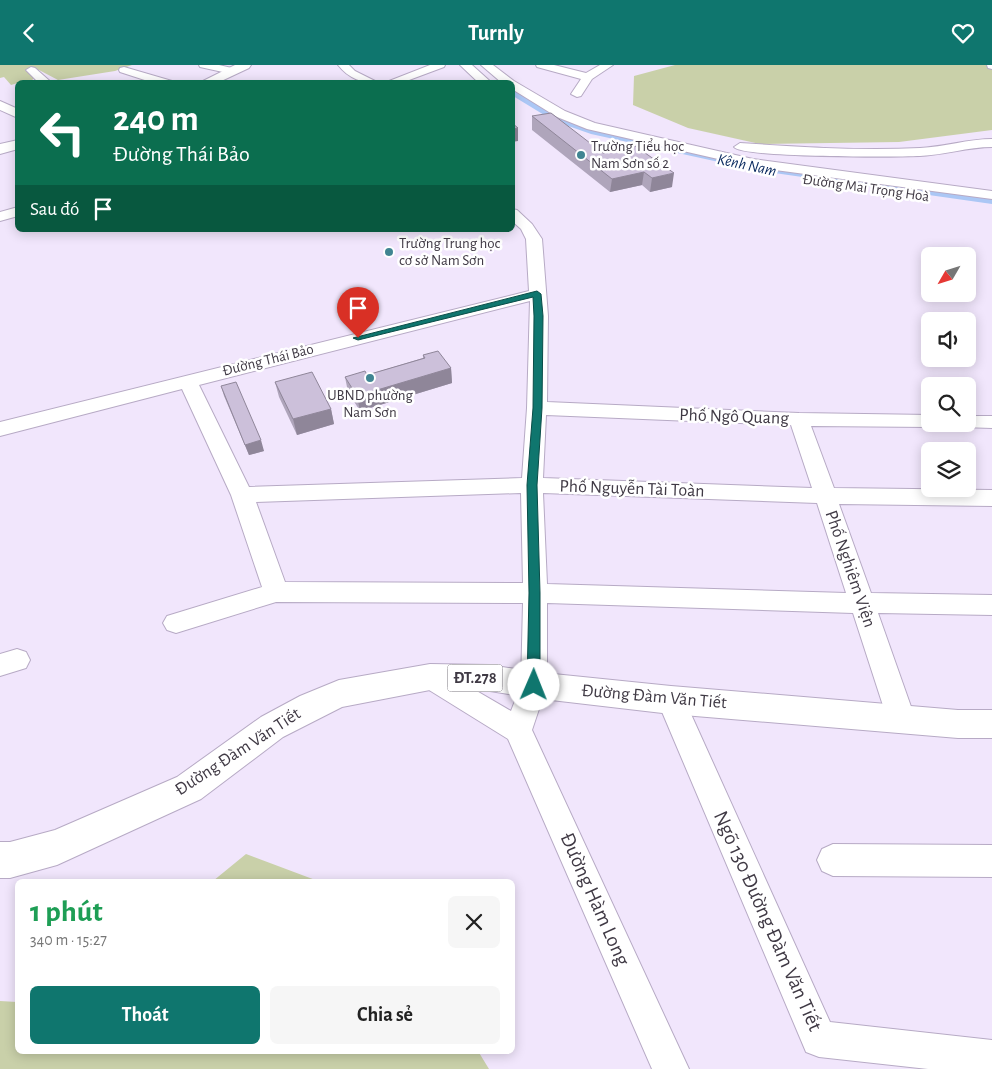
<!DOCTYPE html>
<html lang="vi">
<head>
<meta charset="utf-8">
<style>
  body { margin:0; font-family:"Alegreya Sans",sans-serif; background:#f6f6f6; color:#222; height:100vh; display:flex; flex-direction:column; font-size:19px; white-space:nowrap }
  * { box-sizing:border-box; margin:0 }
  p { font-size:16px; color:#767676 }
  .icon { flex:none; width:28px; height:28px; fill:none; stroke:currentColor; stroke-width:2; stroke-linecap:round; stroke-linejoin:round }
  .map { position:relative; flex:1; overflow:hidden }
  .side { position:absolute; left:15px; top:814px; width:500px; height:175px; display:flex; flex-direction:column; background:#fff; border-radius:8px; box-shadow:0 2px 12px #0003 }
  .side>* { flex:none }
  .guide { position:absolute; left:15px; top:15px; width:500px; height:152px; border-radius:8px; box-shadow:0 2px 12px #0003; background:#0b6e4f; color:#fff; overflow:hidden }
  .needle { width:32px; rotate:231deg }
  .fabs { position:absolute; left:921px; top:182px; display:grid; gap:10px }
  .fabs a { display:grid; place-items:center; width:55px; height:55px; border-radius:8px; background:#fff; box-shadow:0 2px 12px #0003; font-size:25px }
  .pin { position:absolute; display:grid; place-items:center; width:42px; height:42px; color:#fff; margin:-51px -21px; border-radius:50% 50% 50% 0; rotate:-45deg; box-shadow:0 0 5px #0007 }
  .pin .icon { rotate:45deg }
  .me { position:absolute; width:55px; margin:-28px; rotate:1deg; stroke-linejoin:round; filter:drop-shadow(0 0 4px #0008) }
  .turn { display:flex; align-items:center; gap:18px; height:105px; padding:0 15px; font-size:22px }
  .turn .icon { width:65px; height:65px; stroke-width:2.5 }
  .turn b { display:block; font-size:35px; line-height:42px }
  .then { display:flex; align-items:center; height:48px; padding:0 15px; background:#0003; gap:10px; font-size:19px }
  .round { display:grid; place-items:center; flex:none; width:52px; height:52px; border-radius:8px; background:#f6f6f6 }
  .head { display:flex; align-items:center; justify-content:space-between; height:85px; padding:0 15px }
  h1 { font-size:30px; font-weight:600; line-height:38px; color:#1e9e55 }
  .primary-button { display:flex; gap:10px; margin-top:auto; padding:10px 15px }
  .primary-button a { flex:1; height:58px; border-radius:8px; background:#0f766e; color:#fff; font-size:20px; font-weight:600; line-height:58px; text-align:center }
  .primary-button a+a { background:#f6f6f6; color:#222 }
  header { display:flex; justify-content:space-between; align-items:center; height:65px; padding:0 15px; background:#0f766e; color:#fff; font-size:22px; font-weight:600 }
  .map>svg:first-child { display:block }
  .green { fill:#c9d0a9 }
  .water { fill:#abc7f5 }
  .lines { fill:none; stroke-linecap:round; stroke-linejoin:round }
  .minor-casing { stroke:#b7aac5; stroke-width:2 }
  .major-casing { stroke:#b7aac5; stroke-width:2 }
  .minor { fill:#fff; fill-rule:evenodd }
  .major { fill:#fff; fill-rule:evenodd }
  .wall { fill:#afa5bb }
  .shaded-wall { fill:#8f8699 }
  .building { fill:#ccc0da; stroke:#8f8699 }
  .route { fill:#0f766e; stroke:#0a4d48 }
  .poi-dot { fill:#408592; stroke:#fff; stroke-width:2 }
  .labels { text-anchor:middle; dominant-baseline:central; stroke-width:5; stroke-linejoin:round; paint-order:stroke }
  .far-poi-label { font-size:15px; fill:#403a45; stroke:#fff; text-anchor:start }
  .far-street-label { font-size:15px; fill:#403a45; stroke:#fff }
  .far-water-label { font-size:16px; font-style:italic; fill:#09295e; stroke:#fff }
  .shield { fill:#fff; stroke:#79757d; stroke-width:1 }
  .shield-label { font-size:16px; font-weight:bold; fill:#403a45 }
  .street-label { font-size:18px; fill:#403a45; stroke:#fff }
  .near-street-label { font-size:21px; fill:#403a45; stroke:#fff }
</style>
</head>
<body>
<header><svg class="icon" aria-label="back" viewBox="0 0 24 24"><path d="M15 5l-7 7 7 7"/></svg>Turnly<svg class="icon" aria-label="heart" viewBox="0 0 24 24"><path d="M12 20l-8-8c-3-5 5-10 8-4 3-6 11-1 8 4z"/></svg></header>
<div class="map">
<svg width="992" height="1004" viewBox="0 0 992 1004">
  <rect width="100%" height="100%" fill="#f1e6fc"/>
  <path class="green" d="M0,0H132L115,6L58,15L39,5L31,17L18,18L11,20L4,12L0,13Z
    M675,0H992V65L899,77L760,79L688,63L633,40L634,11Z
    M246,789L318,816H213Z
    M0,936L17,937L18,986H478L489,1004H0Z"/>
  <path class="water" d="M512,23L552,48L761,102L992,133V139L760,106L591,69L554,56L513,31Z"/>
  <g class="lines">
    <defs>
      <path id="minor" d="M199,0H219L236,4L238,6L232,9L200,2Z
        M338,0H349L355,6L379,18C362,18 349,14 338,0Z
        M430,0H445L444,2L401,18H384Z
        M460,0H472L492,18H479Z
        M481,0H493L514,16L565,46L595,58L753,94L992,126V134L753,102L587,64L557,52L512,24V18H502Z
        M536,0H554L586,8L600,0H613L592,14L581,31L577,32L571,29L581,14L537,2Z
        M987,0H992V4L988,3Z
        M31,2L35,3L52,18H39L26,5Z
        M124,2L172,16L173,18H154L120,7L119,5L120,3Z
        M0,36L18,44V53L0,45Z
        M992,74V82C968,82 944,90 920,91C897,92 742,93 734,82L740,78C800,82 860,86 920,83C944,82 968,74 992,74Z
        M18,142V151L0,156V147Z
        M512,144L517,145L532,159L542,174L548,251L547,337L799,348L930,350V359H938L937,361L930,362L811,361L834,423L992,425V441L839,439L871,528L992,530V550L878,548L915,653L911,662L901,665L891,662L887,653L853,548L547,538V620L532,665L689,1004H652L508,674L421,620L417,612L421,604L430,601L439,604L511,646L521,620L523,538L276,537L176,568L167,565L163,558L167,551L262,522L231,430L182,324L0,371V357L529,226L526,174L521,164L512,156ZM530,236L527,343L522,413L249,422L199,320ZM546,350L791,360L812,423L543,413ZM521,428L523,518L285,517L256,437ZM543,428L817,438L846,528L547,519Z
        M968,351H992V363L961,362L959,359H968Z
        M17,584L26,587L30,595L26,603L0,611V589Z
        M671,623L681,627L830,957L992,975V1004H928L819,992L806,987L657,635L661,627Z
        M833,779L992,780V812L833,811L822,806L817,795L822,784Z"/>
      <path id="major" d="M235,0H251L249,3L217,18H199Z
        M18,75V84L0,89V79Z
        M430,599L490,600L534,607L671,621L958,645H992V673H958L671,649L534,633L490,626L430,625L342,642L283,672L201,734L57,800L10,813H0V777H10L55,765L177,712L261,652L300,631L339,615Z"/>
    </defs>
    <use href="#minor" class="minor-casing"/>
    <use href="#major" class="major-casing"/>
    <use href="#minor" class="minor"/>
    <use href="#major" class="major"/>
  </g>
  <path class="wall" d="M532,51L603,88L635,81L672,122L650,127L642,120L610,127L532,65Z
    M423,290L451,303L452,318L360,346L348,327L345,312L367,310L423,293Z
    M275,317L331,344L334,359L297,370L279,332Z
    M221,321L264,386L249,390L224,331Z"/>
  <path class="shaded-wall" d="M518,63V76L512,77V64Z
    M644,107L642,120L610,127L612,114Z
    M674,108L672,122L650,127L652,113Z
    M451,303L452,318L360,346L357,331Z
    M331,344L334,359L297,370L293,354Z
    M261,375L264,386L249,390L245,380Z"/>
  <path class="building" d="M551,48L603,88L635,81L674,108L652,113L644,107L612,114L532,51Z
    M512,58L518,63L512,64Z
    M438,286L451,303L357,331L345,312L365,306L367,310L425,293L423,290Z
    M312,307L331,344L293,354L275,317Z
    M236,317L261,375L245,380L221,321Z"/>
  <path class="route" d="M537,226L541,229L543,251L542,343L537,420L540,528V620L538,624L534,626L529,624L527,620L529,528L527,420L533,343L534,251L533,232L358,275L353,273Z"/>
  <g class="poi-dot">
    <circle cx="581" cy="90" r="5"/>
    <circle cx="389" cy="187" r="5"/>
    <circle cx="370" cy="313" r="5"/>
  </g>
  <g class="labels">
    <g class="far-poi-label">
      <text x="591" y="81">Trường Tiểu học<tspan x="591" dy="17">Nam Sơn số 2</tspan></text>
      <text x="399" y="178">Trường Trung học<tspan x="399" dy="17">cơ sở Nam Sơn</tspan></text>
      <text x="370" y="330" text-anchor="middle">UBND phường<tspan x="370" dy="17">Nam Sơn</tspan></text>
    </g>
    <g class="far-street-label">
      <text transform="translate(866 123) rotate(8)">Đường Mai Trọng Hoà</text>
      <text transform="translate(268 295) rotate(-14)">Đường Thái Bảo</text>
    </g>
    <g class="far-water-label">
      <text transform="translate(747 100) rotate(12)">Kênh Nam</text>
    </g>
    <rect class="shield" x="447.5" y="599.5" width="55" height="27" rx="4"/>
    <g class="shield-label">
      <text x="475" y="613">ĐT.278</text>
    </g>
    <g class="street-label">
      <text transform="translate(734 352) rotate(2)">Phố Ngô Quang</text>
      <text transform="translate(632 424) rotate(2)">Phố Nguyễn Tài Toàn</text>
      <text transform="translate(850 504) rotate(71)">Phố Nghiêm Viện</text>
      <text transform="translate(654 632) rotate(5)">Đường Đàm Văn Tiết</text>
      <text transform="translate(238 687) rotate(-33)">Đường Đàm Văn Tiết</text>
    </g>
    <g class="near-street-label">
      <text transform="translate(595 834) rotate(66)">Đường Hàm Long</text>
      <text transform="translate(768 856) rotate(66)">Ngõ 130 Đường Đàm Văn Tiết</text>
    </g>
  </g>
</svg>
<div class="fabs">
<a><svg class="needle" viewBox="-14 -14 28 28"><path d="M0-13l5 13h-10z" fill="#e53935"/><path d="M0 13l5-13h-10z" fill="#767676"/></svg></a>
<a><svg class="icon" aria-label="sound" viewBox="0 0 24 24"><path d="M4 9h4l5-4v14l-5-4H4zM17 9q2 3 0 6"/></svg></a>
<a><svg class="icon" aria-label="search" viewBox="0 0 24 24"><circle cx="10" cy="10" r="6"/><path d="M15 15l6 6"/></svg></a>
<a><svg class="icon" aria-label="layers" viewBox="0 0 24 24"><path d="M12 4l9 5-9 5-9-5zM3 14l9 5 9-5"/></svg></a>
</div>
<div class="pin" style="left:358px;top:273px;background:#d93025"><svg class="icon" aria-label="arrive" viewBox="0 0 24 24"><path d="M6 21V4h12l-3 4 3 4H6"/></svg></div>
<svg class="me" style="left:534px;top:620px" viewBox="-20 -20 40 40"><circle r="19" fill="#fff"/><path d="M0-13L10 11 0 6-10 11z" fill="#0f766e"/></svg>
<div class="guide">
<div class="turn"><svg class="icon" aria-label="left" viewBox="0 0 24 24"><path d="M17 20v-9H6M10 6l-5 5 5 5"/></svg><div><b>240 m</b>Đường Thái Bảo</div></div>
<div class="then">Sau đó<svg class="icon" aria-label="arrive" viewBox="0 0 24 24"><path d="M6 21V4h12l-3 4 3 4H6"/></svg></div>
</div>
<section class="side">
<div class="head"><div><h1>1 phút</h1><p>340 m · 15:27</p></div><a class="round"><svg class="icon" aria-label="close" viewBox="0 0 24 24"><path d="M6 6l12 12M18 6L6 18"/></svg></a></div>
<div class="primary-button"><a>Thoát</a><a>Chia sẻ</a></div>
</section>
</div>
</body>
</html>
